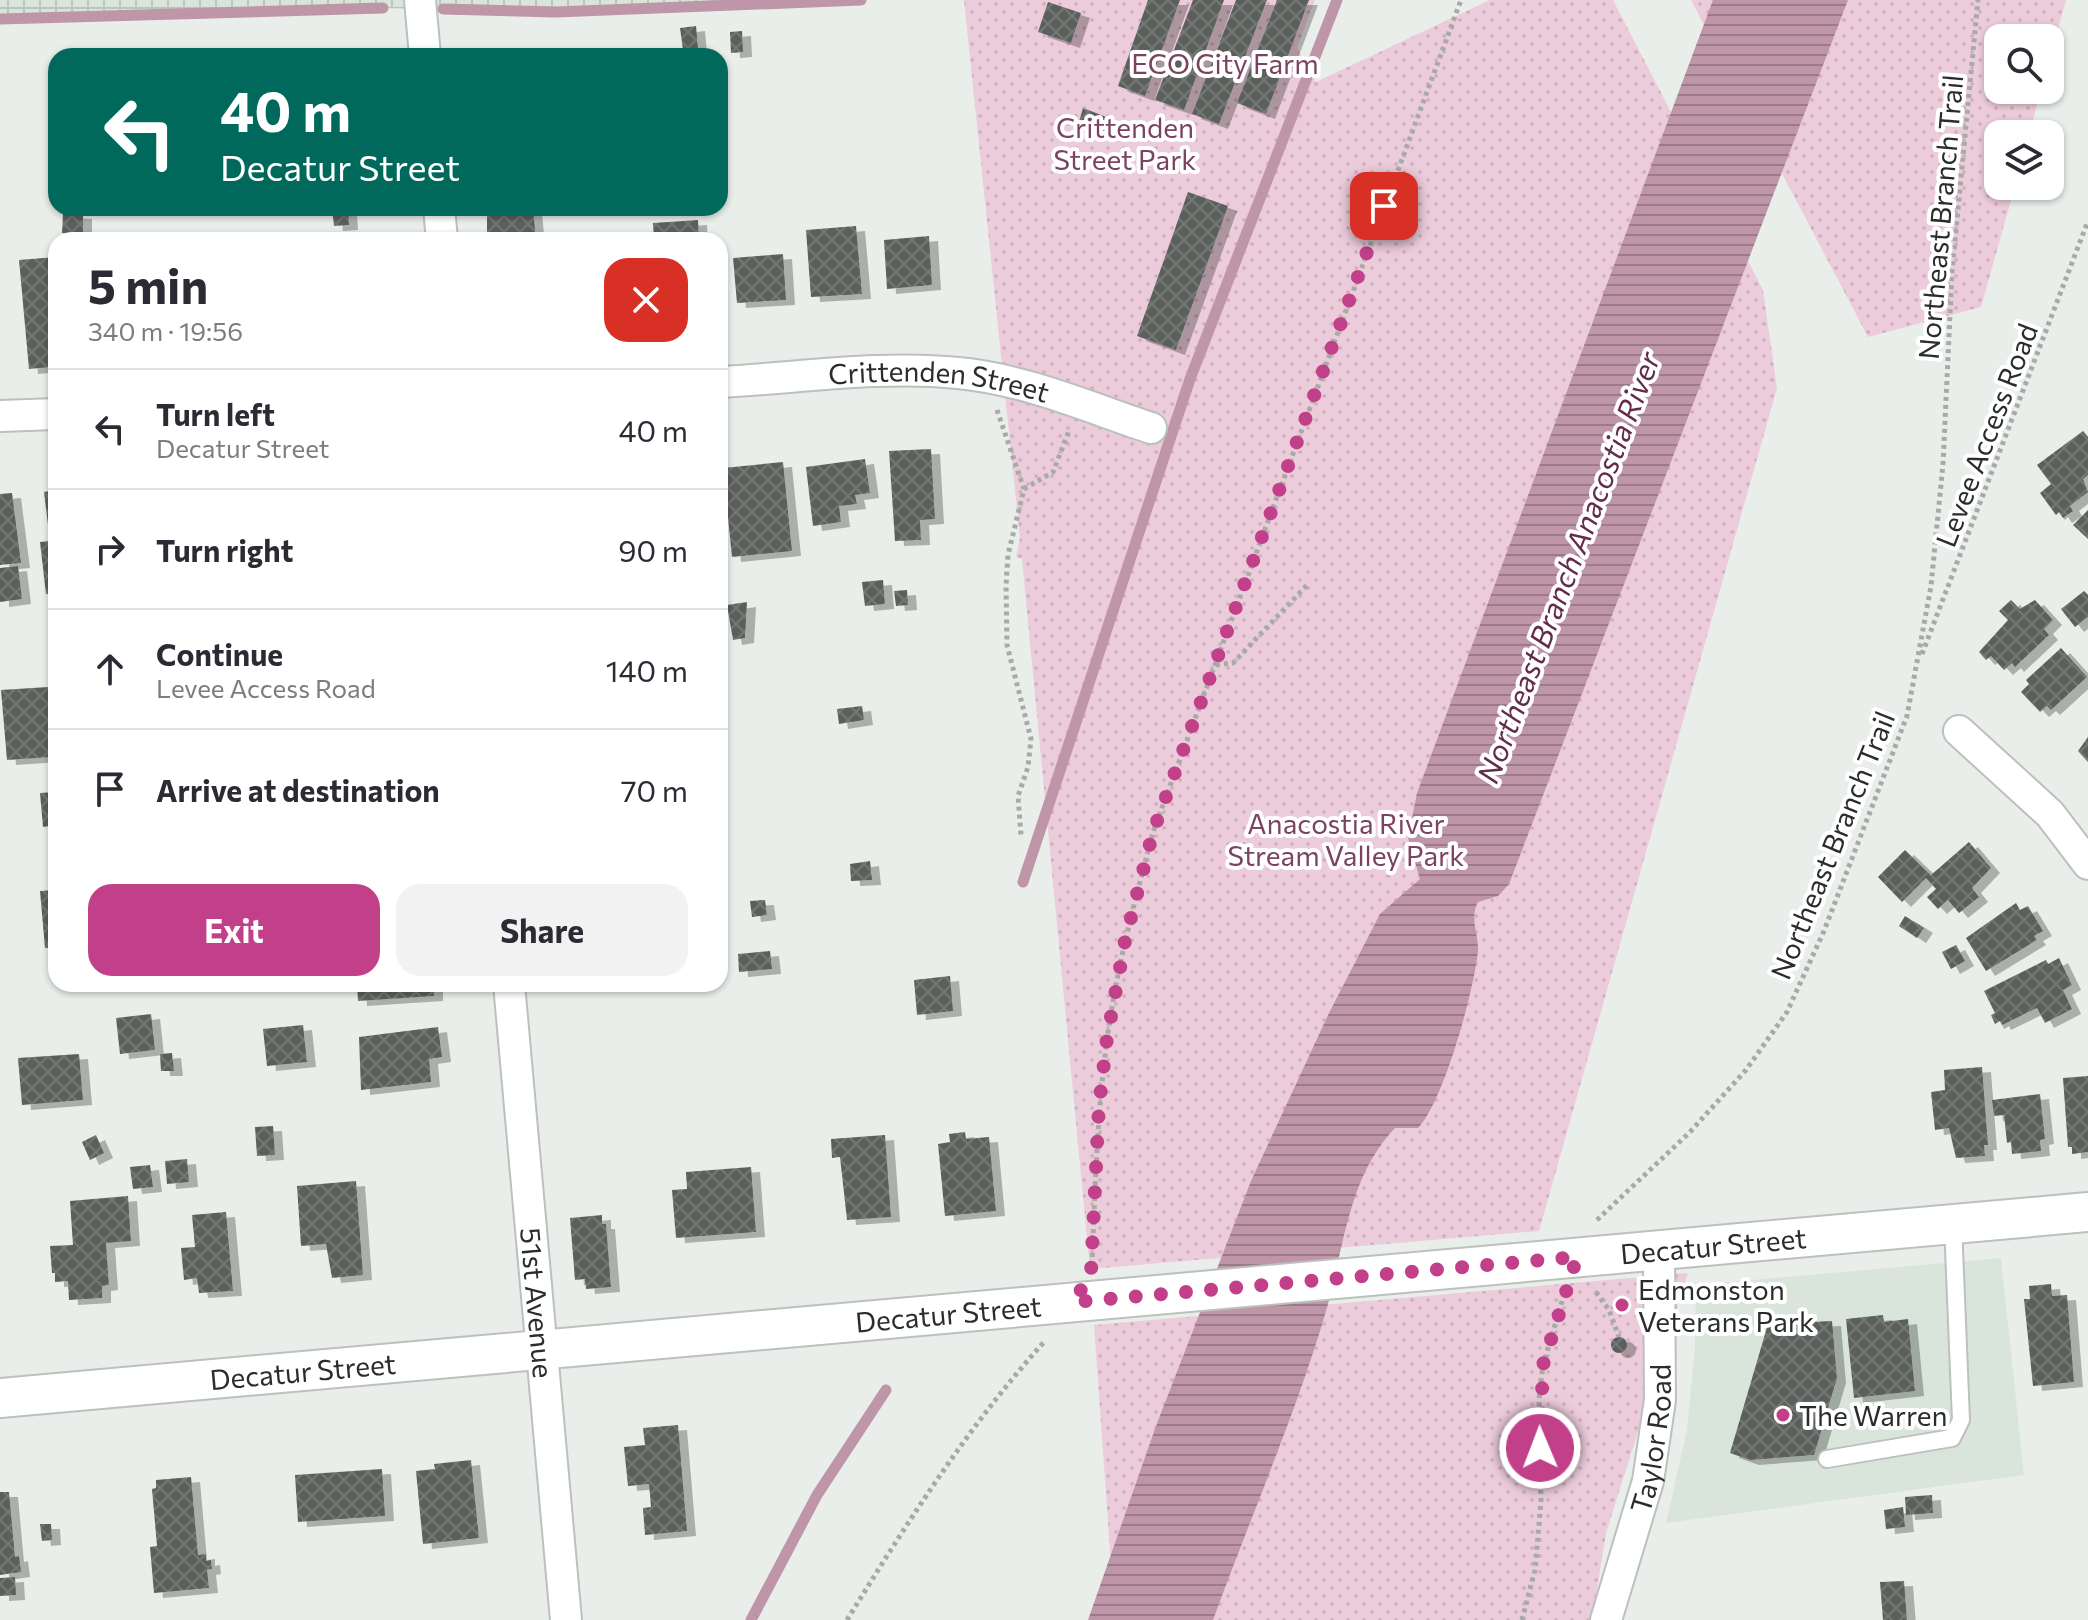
<!DOCTYPE html>
<html lang="en">
<head>
<meta charset="utf-8">
<style>
  body { margin:0; font-family:Commissioner,sans-serif; background:#f2f2f3; color:#2b2b33; height:100vh; display:flex; flex-direction:column; font-size:30px; white-space:nowrap }
  * { box-sizing:border-box; margin:0 }
  p { font-size:26px; color:#7c7c81 }
  .icon { flex:none; width:44px; height:44px; fill:none; stroke:currentColor; stroke-width:2; stroke-linecap:round; stroke-linejoin:round }
  .map { position:relative; flex:1; overflow:hidden }
  .sheet { position:absolute; left:48px; top:232px; width:680px; height:760px; display:flex; flex-direction:column; background:#fff; border-radius:24px; box-shadow:0 2px 6px #0004 }
  .sheet>* { flex:none }
  .guide { position:absolute; left:48px; top:48px; width:680px; height:168px; border-radius:24px; box-shadow:0 2px 6px #0004; background:#00695c; color:#fff; overflow:hidden }
  .controls { position:absolute; left:1984px; top:24px; display:grid; gap:16px }
  .controls a { display:grid; place-items:center; width:80px; height:80px; border-radius:16px; background:#fff; box-shadow:0 2px 6px #0004; font-size:40px }
  .pin { position:absolute; display:grid; place-items:center; width:68px; height:68px; color:#fff; margin:-34px; border-radius:16px; box-shadow:0 4px 12px #0006 }
  .me { position:absolute; width:88px; margin:-44px; rotate:359deg; stroke-linejoin:round; filter:drop-shadow(0 0 6px #0008) }
  .turn { display:flex; align-items:center; gap:28px; height:168px; padding:0 40px; font-size:36px }
  .turn .icon { width:104px; height:104px; stroke-width:2.5 }
  .turn b { display:block; font-size:56px; line-height:68px }
  .round { display:grid; place-items:center; flex:none; width:84px; height:84px; border-radius:24px; background:#f2f2f3 }
  .summary { display:flex; align-items:center; justify-content:space-between; height:136px; padding:0 40px }
  h1 { font-size:48px; font-weight:700; line-height:60px }
  .action { display:flex; gap:16px; margin-top:auto; padding:16px 40px }
  .action a { flex:1; height:92px; border-radius:24px; background:#c24089; color:#fff; font-size:32px; font-weight:700; line-height:92px; text-align:center }
  .action a+a { background:#f2f2f3; color:#2b2b33 }
  ul { padding:0; list-style:none }
  li { display:flex; align-items:center; gap:24px; height:120px; padding:0 40px; border-top:2px solid #e1e1e2 }
  li div { flex:1 }
  li b { display:block; font-size:30px }
  li em { font-style:normal }
  .map>svg:first-child { display:block }
  .built { fill:#d9e5db }
  .industrial { fill:url(#industrial-grid) }
  .park { fill:url(#park-dots) }
  .water { fill:url(#water-rules) }
  .lines { fill:none; stroke-linecap:round; stroke-linejoin:round }
  .stream { stroke:#bf95a8; stroke-width:11 }
  .building { fill:url(#building-cross-hatch); filter:url(#shadow) }
  .service-casing { stroke:#bcc1bd; stroke-width:20 }
  .minor-casing { stroke:#bcc1bd; stroke-width:34 }
  .tertiary-casing { stroke:#bcc1bd; stroke-width:42 }
  .path { stroke:#a7aba8; stroke-width:5; stroke-dasharray:4 4; stroke-linecap:butt }
  .service { stroke:#fff; stroke-width:16 }
  .minor { stroke:#fff; stroke-width:30 }
  .tertiary { stroke:#fff; stroke-width:38 }
  .route { stroke:#c24089; stroke-width:14; stroke-dasharray:0 25.2 }
  .poi-dot { fill:#c24089; stroke:#fff; stroke-width:3 }
  .labels { text-anchor:middle; dominant-baseline:central; stroke-width:8; stroke-linejoin:round; paint-order:stroke }
  .park-label { font-size:28px; fill:#7b435f; stroke:#fff }
  .street-label { font-size:28px; fill:#2b2d2b; stroke:#fff }
  .poi-label { font-size:28px; fill:#2b2d2b; stroke:#fff; text-anchor:start }
  .water-label { font-size:30px; font-style:italic; fill:#632d49; stroke:#fff }
</style>
</head>
<body>
<div class="map">
<svg width="2088" height="1620" viewBox="0 0 2088 1620">
  <defs>
    <pattern id="industrial-grid" width="8" height="8" patternUnits="userSpaceOnUse" patternTransform="scale(2)"><rect width="8" height="8" fill="#d9e5db"/><path d="M0 4h8M4 0v8" fill="none" stroke="#bac5bc"/></pattern>
    <pattern id="park-dots" width="8" height="8" patternUnits="userSpaceOnUse" patternTransform="scale(2)"><rect width="8" height="8" fill="#eccbda"/><path d="M2 2h.1M6 6h.1" fill="none" stroke="#cbafbb" stroke-width="1.8" stroke-linecap="round"/></pattern>
    <pattern id="water-rules" width="6" height="5" patternUnits="userSpaceOnUse" patternTransform="scale(2)"><rect width="6" height="5" fill="#bf95a8"/><path d="M0 2.5h6" fill="none" stroke="#9b7a89"/></pattern>
    <pattern id="building-cross-hatch" width="8" height="8" patternUnits="userSpaceOnUse" patternTransform="scale(2)"><rect width="8" height="8" fill="#5b605c"/><path d="M0 0l8 8M0 8l8-8" fill="none" stroke="#747875"/></pattern>
    <filter id="shadow"><feDropShadow dx="9" dy="5" stdDeviation="0" flood-color="#0004"/></filter>
  </defs>
  <rect width="100%" height="100%" fill="#e9eeea"/>
  <path class="built" d="M2001,1258L2024,1475L1666,1523L1687,1430L1695,1347L1696,1285Z"/>
  <path class="industrial" d="M0,0H850L556,12L383,8L0,19Z"/>
  <path class="park" d="M964,0H1315L1297,48L1316,82L1490,0H1613L1763,290L1777,388L1539,1231L1090,1269L1022,559L1016,557L1020,538Z
    M1691,0H2066L2050,58V38H1998V90H2041L2029,134H1998V186H2015L1981,307L1868,337Z
    M1688,1273L1606,1533L1592,1620H1115L1094,1325Z"/>
  <path class="water" d="M1713,0H1848L1509,884L1498,896L1478,902C1469,918 1479,934 1478,951C1474,990 1444,1101 1418,1128H1395C1346,1179 1344,1253 1324,1318C1294,1418 1249,1521 1213,1620H1088L1156,1426L1251,1181L1329,1013L1380,914L1420,879L1408,838L1417,793Z"/>
  <g class="lines">
    <path class="stream" d="M443,9L556,12L861,0
      M0,19L383,8
      M1023,882L1190,379L1337,0
      M751,1620L817,1495L886,1390"/>
  </g>
  <path class="building" d="M1148,0H1180L1145,96L1118,86Z
    M1193,0H1224L1184,110L1155,100Z
    M1236,0H1267L1219,124L1192,114Z
    M1277,0H1309L1266,114L1237,103Z
    M1048,2L1081,13L1071,43L1038,32Z
    M696,26L698,48L683,50L680,28Z
    M742,31L743,52L731,53L730,32Z
    M1083,108L1122,123L1118,136L1079,122Z
    M1188,192L1228,206L1176,350L1137,336Z
    M348,208L349,225L334,226L332,209Z
    M533,208L536,240H487V209Z
    M63,213L83,214V234L62,233Z
    M698,220L699,240H654L653,223Z
    M856,226L862,294L811,297L806,230Z
    M929,236L932,285L887,289L884,240Z
    M783,254L786,300L737,303L733,258Z
    M56,257V376H52L51,367L29,369L19,260Z
    M2083,431L2088,437V475L2083,479L2088,492L2070,506L2073,511L2063,518L2059,512L2056,515L2040,493L2051,484L2037,465Z
    M931,449L935,519L920,520L921,540L895,541L889,451Z
    M865,459L870,493L855,495L857,504L839,506L841,522L813,526L806,467Z
    M783,462L792,551L732,557L723,468Z
    M56,490V593L46,594L40,542L50,541L44,492Z
    M12,493L21,563L0,565V494Z
    M2088,510V539L2073,525Z
    M18,566L22,599L0,602V568Z
    M883,580L885,604L865,606L862,582Z
    M907,590L908,605L896,606L894,591Z
    M2084,591L2088,595V617L2075,627L2061,609Z
    M2011,600L2020,609L2035,600L2053,620L2044,629L2049,635L2015,667L2012,663L2004,670L1991,656L1986,660L1979,652L2008,620L1999,611Z
    M747,602L745,638L733,640L727,605Z
    M2061,648L2087,677L2051,710L2047,706L2040,712L2021,692L2029,684L2026,680Z
    M48,687L51,757L7,760L1,690Z
    M862,706L864,720L839,724L837,709Z
    M2088,737V762L2078,751Z
    M56,792V825L43,827L40,793Z
    M1969,842L1991,868L1972,888L1979,897L1959,913L1948,900L1938,909L1927,897L1936,889L1926,878L1902,902L1878,877L1905,850L1931,875Z
    M870,861L872,880L851,881L850,864Z
    M56,890V947L45,948L40,891Z
    M765,900L767,915L752,917L750,901Z
    M2016,903L2020,910L2028,906L2043,931L2034,936L2037,940L1986,971L1966,938Z
    M1905,916L1924,928L1917,938L1899,926Z
    M1956,945L1965,961L1951,969L1942,952Z
    M770,951L772,969L739,972L738,954Z
    M2059,958L2072,985L2063,990L2072,1009L2045,1023L2037,1008L2002,1025L2000,1021L1995,1024L1991,1015L1995,1013L1984,991L2046,960L2048,964Z
    M950,976L953,1011L917,1015L914,980Z
    M357,984H434V996L358,1001Z
    M151,1014L155,1050L120,1054L116,1018Z
    M303,1025L307,1062L267,1066L263,1029Z
    M438,1027L442,1057L429,1059L431,1082L361,1090L359,1037Z
    M172,1053L174,1071H161L160,1054Z
    M79,1054L83,1100L22,1105L18,1058Z
    M1982,1067L1988,1145H1984L1985,1156L1956,1158L1949,1128L1935,1130L1931,1092L1945,1090L1944,1070Z
    M2088,1076V1152L2072,1154V1147H2068L2063,1078Z
    M2040,1094L2045,1139L2040,1140L2041,1151L2012,1154L2011,1142L2007,1143L2004,1115L1994,1116L1992,1100Z
    M273,1126L275,1155L257,1156L255,1127Z
    M965,1132L966,1139L989,1137L996,1211L945,1216L938,1144L950,1142L949,1134Z
    M96,1135L104,1153L90,1160L82,1142Z
    M885,1135L891,1217L847,1220L840,1157L832,1158L831,1139Z
    M187,1159L189,1182L167,1184L165,1161Z
    M150,1165L153,1187L133,1189L130,1167Z
    M751,1167L756,1232L676,1238L672,1190L687,1189L686,1172Z
    M356,1181L363,1275L332,1278L326,1244L301,1246L297,1186Z
    M128,1196L131,1241L106,1243L109,1285L102,1286V1298L69,1300L68,1281L55,1282V1273H52L50,1246L73,1245L70,1201Z
    M226,1212L233,1291L199,1293L197,1278L184,1280L181,1248L195,1247L192,1215Z
    M602,1215V1224H606L611,1287L586,1289L585,1279L575,1280L570,1218Z
    M2051,1284L2052,1296L2067,1295L2074,1382L2033,1386L2024,1299H2030L2029,1286Z
    M1883,1315L1884,1322L1908,1319L1915,1391L1854,1398L1846,1319Z
    M1832,1321L1837,1378L1814,1455L1750,1460L1730,1453L1768,1324Z
    M1611 1345a8 8 0 1 1 16 0a8 8 0 1 1-16 0Z
    M678,1425L687,1531L645,1535L643,1508L651,1507L649,1484L628,1486L624,1447L645,1445L643,1428Z
    M471,1460L479,1538L423,1544L416,1471L435,1469L434,1464Z
    M382,1469L385,1516L298,1522L295,1475Z
    M191,1477L198,1555L206,1554V1561L211,1560L212,1569L207,1570L209,1588L154,1593L150,1547L157,1546L152,1489L156,1488V1480Z
    M0,1492H9L15,1557L19,1556L21,1572L0,1575Z
    M1932,1495L1933,1513L1906,1515L1905,1497Z
    M1903,1507L1905,1527L1886,1529L1884,1510Z
    M40,1524H51L52,1540L42,1541Z
    M15,1577L16,1595L0,1596V1578Z
    M1904,1581L1907,1620H1883L1880,1582Z"/>
  <g class="lines">
    <defs>
      <path id="service" d="M1827,1459L1952,1438L1961,1420L1953,1224"/>
      <g id="minor">
        <path d="M420,0L425,56"/>
        <path d="M439,208L442,240"/>
        <path id="s1" d="M720,382C797,378 882,365 958,373C1024,379 1088,407 1151,428"/>
        <path d="M0,416L56,414"/>
        <path d="M1959,731L2050,814L2088,864"/>
        <path id="s2" d="M509,984L566,1620"/>
        <path id="s3" d="M1606,1620L1648,1481L1660,1400L1659,1250"/>
      </g>
      <g id="tertiary">
        <path id="s4" d="M0,1398L2088,1212"/>
      </g>
    </defs>
    <use href="#service" class="service-casing"/>
    <use href="#minor" class="minor-casing"/>
    <use href="#tertiary" class="tertiary-casing"/>
    <path class="path" d="M997,410L1024,489L1008,555L1006,585L1007,645L1031,739L1028,767L1018,796L1021,835
      M1024,489L1053,472L1069,431
      M1922,654L2088,221
      M1216,665L1233,663L1309,583
      M1597,1220L1689,1133L1746,1070L1787,1012L1824,931L1907,716L1931,586L1943,464L1952,272L1978,0
      M1092,1265C1095,1190 1097,1115 1107,1040C1116,970 1135,901 1153,832L1461,0
      M1596,1292L1609,1310L1619,1337
      M847,1620C907,1523 968,1426 1045,1341
      M1522,1620L1535,1570L1541,1501L1539,1399L1543,1365L1564,1295"/>
    <use href="#service" class="service"/>
    <use href="#minor" class="minor"/>
    <use href="#tertiary" class="tertiary"/>
  </g>
  <g class="lines">
    <path class="route" d="M1384,206L1153,832L1125,941L1107,1038L1099,1106L1091,1272L1074,1302L1577,1257L1543,1365L1540,1448"/>
  </g>
  <g class="poi-dot">
    <circle cx="1622" cy="1305" r="8"/>
    <circle cx="1783" cy="1415" r="8"/>
  </g>
  <g class="labels">
    <g class="park-label">
      <text x="1225" y="63">ECO City Farm</text>
      <text x="1125" y="127">Crittenden<tspan x="1125" dy="32">Street Park</tspan></text>
      <text x="1346" y="823">Anacostia River<tspan x="1346" dy="32">Stream Valley Park</tspan></text>
    </g>
    <g class="street-label">
      <text transform="translate(1940 217) rotate(-85)">Northeast Branch Trail</text>
      <text stroke="none"><textPath href="#s1" startOffset="220">Crittenden Street</textPath></text>
      <text transform="translate(1986 435) rotate(-69)">Levee Access Road</text>
      <text transform="translate(1832 845) rotate(-68)">Northeast Branch Trail</text>
      <text stroke="none"><textPath href="#s4" startOffset="1720">Decatur Street</textPath></text>
      <text stroke="none"><textPath href="#s2" startOffset="320">51st Avenue</textPath></text>
      <text stroke="none"><textPath href="#s4" startOffset="952">Decatur Street</textPath></text>
      <text stroke="none"><textPath href="#s4" startOffset="304">Decatur Street</textPath></text>
      <text stroke="none"><textPath href="#s3" startOffset="188">Taylor Road</textPath></text>
    </g>
    <g class="poi-label">
      <text x="1638" y="1289">Edmonston<tspan x="1638" dy="32">Veterans Park</tspan></text>
      <text x="1799" y="1415">The Warren</text>
    </g>
    <g class="water-label">
      <text transform="translate(1567 567) rotate(-69)">Northeast Branch Anacostia River</text>
    </g>
  </g>
</svg>
<div class="controls">
<a><svg class="icon" aria-label="search" viewBox="0 0 24 24"><circle cx="10" cy="10" r="6"/><path d="M15 15l6 6"/></svg></a>
<a><svg class="icon" aria-label="layers" viewBox="0 0 24 24"><path d="M12 4l9 5-9 5-9-5zM3 14l9 5 9-5"/></svg></a>
</div>
<div class="pin" style="left:1384px;top:206px;background:#d93025"><svg class="icon" aria-label="arrive" viewBox="0 0 24 24"><path d="M6 21V4h12l-3 4 3 4H6"/></svg></div>
<svg class="me" style="left:1540px;top:1448px" viewBox="-20 -20 40 40"><circle r="17" fill="#c24089" stroke="#fff" stroke-width="3"/><path d="M0-11L8 9 0 5-8 9z" fill="#fff"/></svg>
<div class="guide">
<div class="turn"><svg class="icon" aria-label="left" viewBox="0 0 24 24"><path d="M17 20v-9H6M10 6l-5 5 5 5"/></svg><div><b>40 m</b>Decatur Street</div></div>
</div>
<section class="sheet">
<div class="summary"><div><h1>5 min</h1><p>340 m · 19:56</p></div><a class="round" style="background:#d93025;color:#fff"><svg class="icon" aria-label="close" viewBox="0 0 24 24"><path d="M6 6l12 12M18 6L6 18"/></svg></a></div>
<ul>
<li><svg class="icon" aria-label="left" viewBox="0 0 24 24"><path d="M17 20v-9H6M10 6l-5 5 5 5"/></svg><div><b>Turn left</b><p>Decatur Street</p></div><em>40 m</em></li>
<li><svg class="icon" aria-label="right" viewBox="0 0 24 24"><path d="M7 20v-9h11M14 6l5 5-5 5"/></svg><div><b>Turn right</b></div><em>90 m</em></li>
<li><svg class="icon" aria-label="ahead" viewBox="0 0 24 24"><path d="M12 20V5M6 11l6-6 6 6"/></svg><div><b>Continue</b><p>Levee Access Road</p></div><em>140 m</em></li>
<li><svg class="icon" aria-label="arrive" viewBox="0 0 24 24"><path d="M6 21V4h12l-3 4 3 4H6"/></svg><div><b>Arrive at destination</b></div><em>70 m</em></li>
</ul>
<div class="action"><a>Exit</a><a>Share</a></div>
</section>
</div>
</body>
</html>
